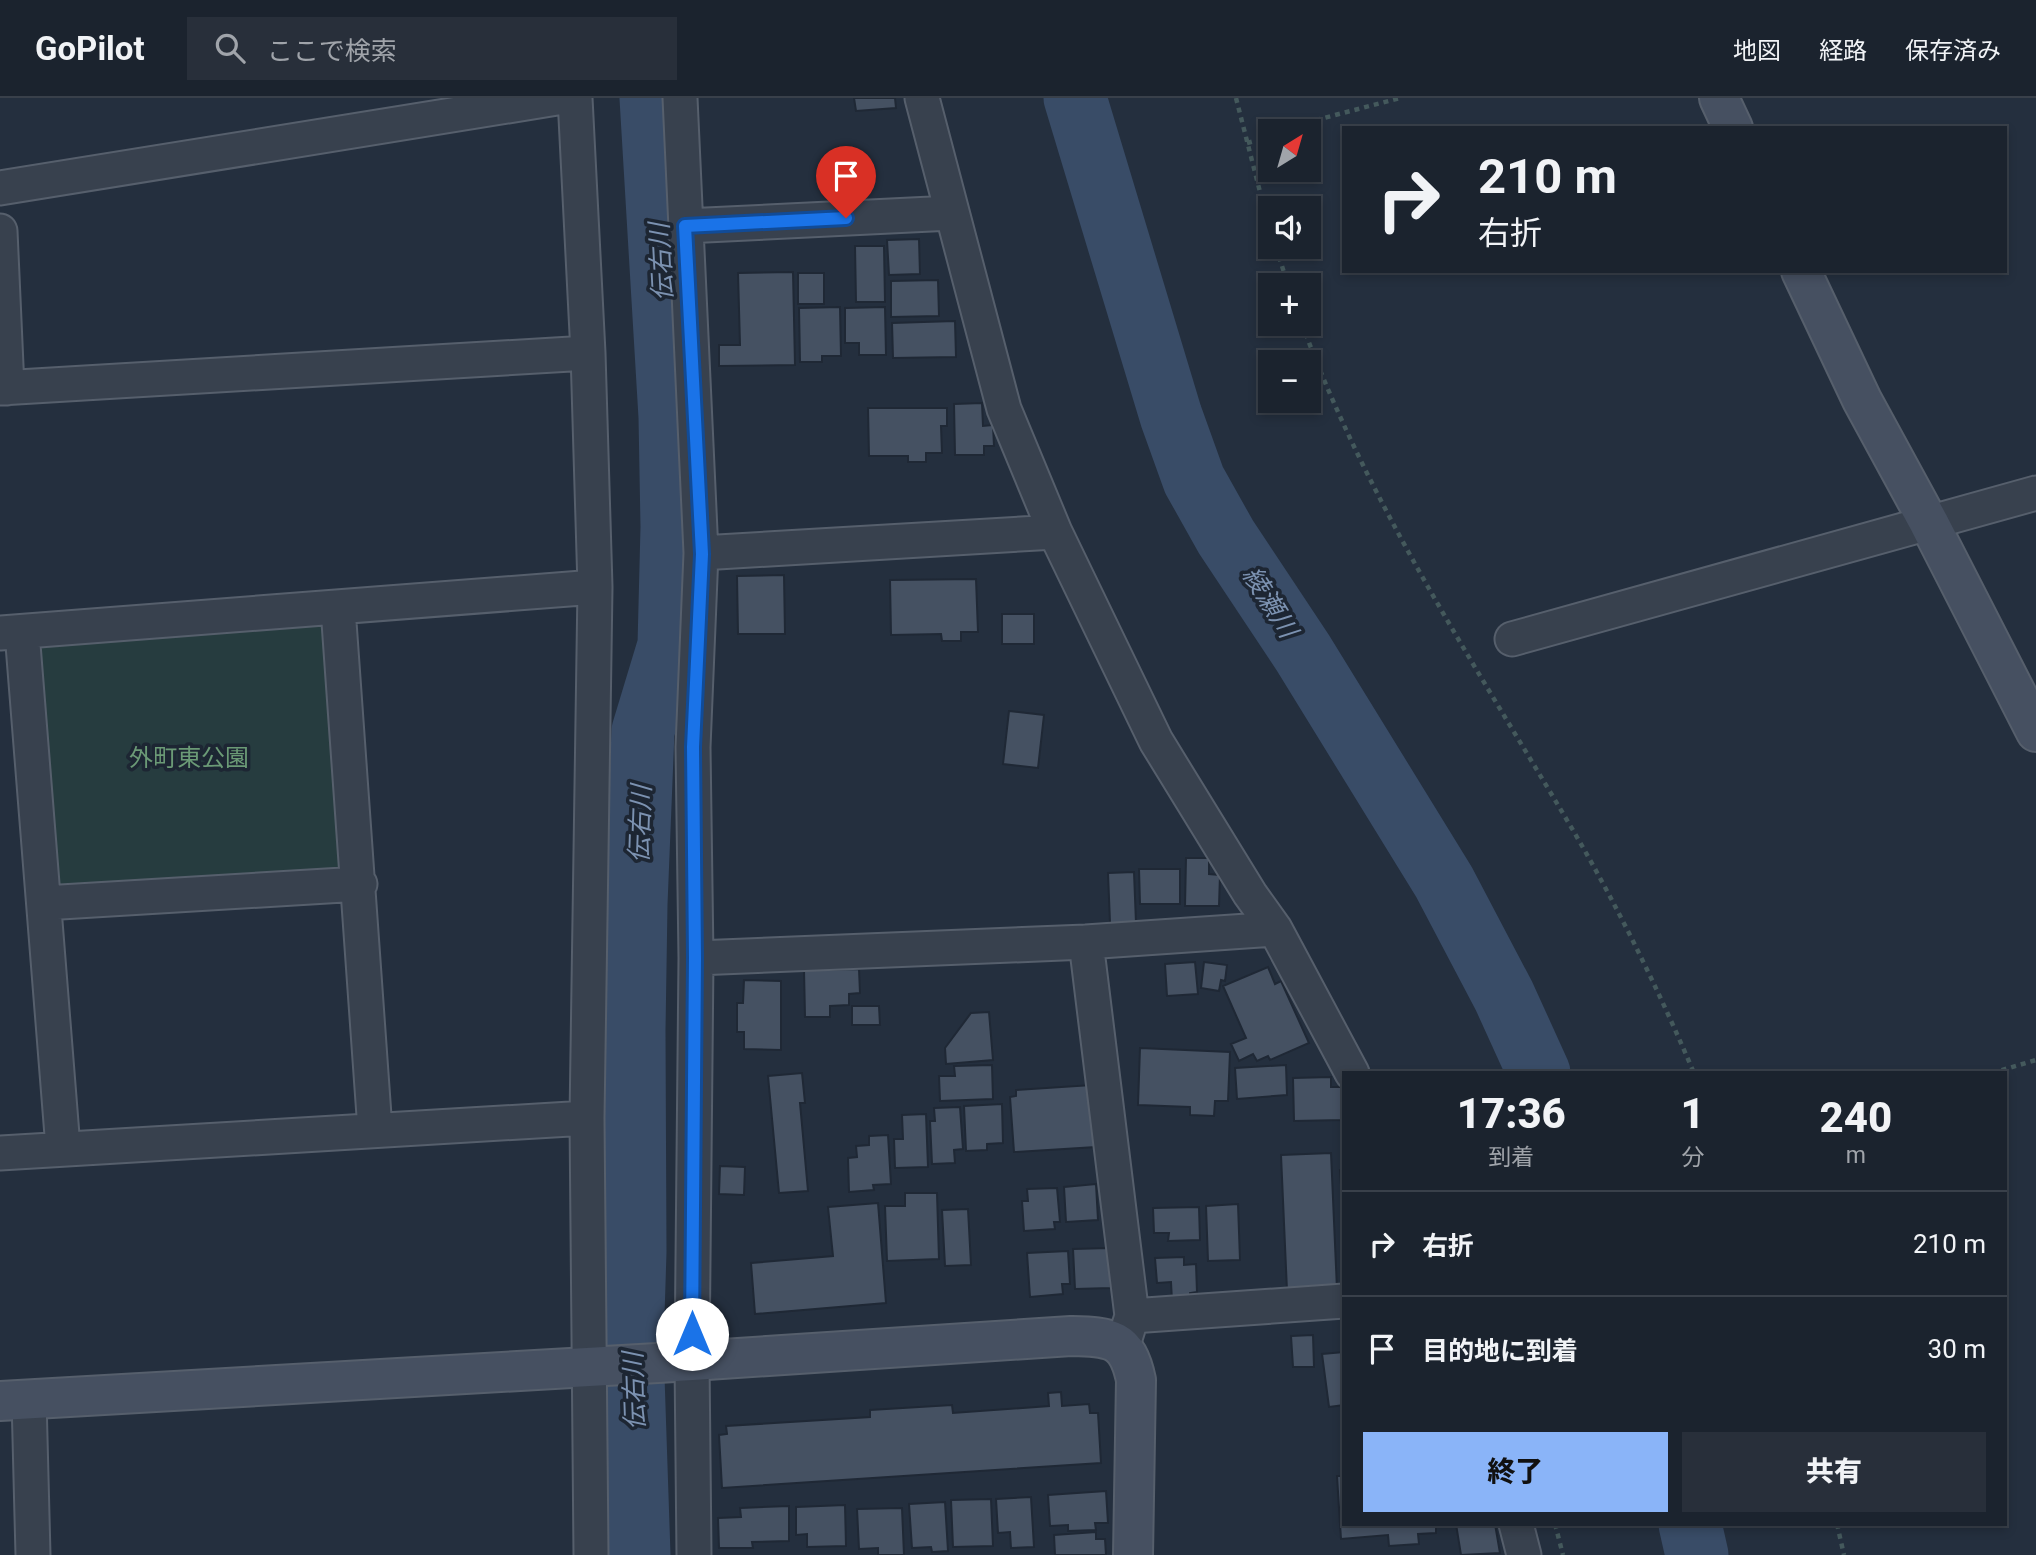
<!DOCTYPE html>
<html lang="ja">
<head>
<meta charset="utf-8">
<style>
  body { margin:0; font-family:Roboto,"Noto Sans JP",sans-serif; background:#282f3a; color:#f1f3f6; height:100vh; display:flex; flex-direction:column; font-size:26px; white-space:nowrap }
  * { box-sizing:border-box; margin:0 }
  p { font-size:23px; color:#a0a4aa }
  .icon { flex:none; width:38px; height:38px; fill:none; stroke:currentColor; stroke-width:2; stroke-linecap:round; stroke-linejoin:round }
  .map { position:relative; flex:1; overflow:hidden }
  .panel { position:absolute; left:1342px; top:973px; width:665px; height:455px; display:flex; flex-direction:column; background:#1b232e; border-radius:0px; box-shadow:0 4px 10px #0003,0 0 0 2px #39404a }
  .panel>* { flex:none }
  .top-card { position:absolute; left:1342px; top:28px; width:665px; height:147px; border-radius:0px; box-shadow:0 4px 10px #0003,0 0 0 2px #39404a; background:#1b232e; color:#f1f3f6; overflow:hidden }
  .needle { width:46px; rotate:37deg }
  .buttons { position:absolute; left:1258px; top:21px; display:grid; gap:14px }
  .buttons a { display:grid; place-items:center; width:63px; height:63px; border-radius:0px; background:#1b232e; box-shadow:0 4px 10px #0003,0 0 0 2px #39404a; font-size:35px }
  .pin { position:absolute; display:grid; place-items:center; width:60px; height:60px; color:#fff; margin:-72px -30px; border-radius:50% 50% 50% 0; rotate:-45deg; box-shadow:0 0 7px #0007 }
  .pin .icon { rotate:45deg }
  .me { position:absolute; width:77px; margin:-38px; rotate:0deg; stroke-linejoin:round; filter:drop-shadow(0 0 5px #0008) }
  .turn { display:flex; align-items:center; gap:24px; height:147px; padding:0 21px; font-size:32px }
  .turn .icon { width:91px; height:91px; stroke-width:2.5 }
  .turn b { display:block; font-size:49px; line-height:60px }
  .eta { display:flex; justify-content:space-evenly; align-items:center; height:119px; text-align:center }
  .eta b { font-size:42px; font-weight:800; line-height:49px }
  .primary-button { display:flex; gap:14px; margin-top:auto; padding:14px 21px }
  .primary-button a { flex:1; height:80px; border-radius:0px; background:#8ab4f8; color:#111; font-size:28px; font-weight:800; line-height:80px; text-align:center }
  .primary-button a+a { background:#282f3a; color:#f1f3f6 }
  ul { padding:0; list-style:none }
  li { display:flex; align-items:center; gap:21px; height:105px; padding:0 21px; border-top:2px solid #39404a }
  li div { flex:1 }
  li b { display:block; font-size:26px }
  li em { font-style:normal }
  header { display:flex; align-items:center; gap:42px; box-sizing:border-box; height:98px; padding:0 35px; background:#1b232e; border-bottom:2px solid #39404a }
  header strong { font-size:33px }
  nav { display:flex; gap:38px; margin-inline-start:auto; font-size:24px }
  .search { width:490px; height:63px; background:#282f3a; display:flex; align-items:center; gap:18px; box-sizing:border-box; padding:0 24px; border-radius:0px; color:#a0a4aa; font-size:26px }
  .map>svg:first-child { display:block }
  .green { fill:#263c3f }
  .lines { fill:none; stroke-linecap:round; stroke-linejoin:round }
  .river { stroke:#394c67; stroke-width:63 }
  .building { fill:#455162; stroke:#1f2835; stroke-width:2 }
  .street-casing { stroke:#565f6c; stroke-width:37 }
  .secondary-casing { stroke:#565f6c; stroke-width:42 }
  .path { stroke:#44595c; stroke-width:4.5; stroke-dasharray:5 5; stroke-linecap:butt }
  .street { stroke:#38414e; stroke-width:33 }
  .secondary { stroke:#465061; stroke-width:38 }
  .route-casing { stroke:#114b97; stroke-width:18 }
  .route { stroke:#1a73e8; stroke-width:12 }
  .labels { text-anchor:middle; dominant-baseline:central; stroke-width:7; stroke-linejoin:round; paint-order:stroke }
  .park-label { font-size:24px; fill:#6b9a76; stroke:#1d2633 }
  .water-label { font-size:26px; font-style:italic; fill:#7c92b1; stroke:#1d2633 }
</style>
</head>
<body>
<header>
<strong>GoPilot</strong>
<div class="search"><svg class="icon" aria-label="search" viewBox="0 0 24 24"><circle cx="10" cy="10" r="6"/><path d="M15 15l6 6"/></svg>ここで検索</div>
<nav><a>地図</a><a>経路</a><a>保存済み</a></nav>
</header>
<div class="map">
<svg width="2036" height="1457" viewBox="0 0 2036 1457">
  <rect width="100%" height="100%" fill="#242f3e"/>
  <path class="green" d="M315,524L328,534L341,768L330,780L52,789L37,552L49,539Z"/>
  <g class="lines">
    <path class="river" d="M1075,0L1171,318L1194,382L1226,439L1303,555L1444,784L1504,898L1539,975
      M1690,1426L1697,1457
      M639,1457L632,1249L635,1154L634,933L636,806L643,633L669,547L672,429L670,319L651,0"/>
  </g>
  <path class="building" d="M854,0H895L896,10L856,13Z
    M919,141L920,176L889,177L887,142Z
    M855,148H884L885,204H856Z
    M793,174L795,267L719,268V247H740L738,175Z
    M798,175H824V206H798Z
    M938,182L939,218L891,219V183Z
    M840,209L841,258H822V264H800L799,210Z
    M885,209L886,257H859V245H845V210Z
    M955,223L956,259L893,260L892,225Z
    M982,305L983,328L993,327L994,348H984V357H955L954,306Z
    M868,310H947V328H941L942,355H926V364H908V358H869Z
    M784,477L785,536H738L737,478Z
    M976,481L978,534H961V543H942L941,536L891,537L890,482Z
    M1002,516H1034V546H1002Z
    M1009,613L1044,617L1038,670L1003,666Z
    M1186,760H1209V776L1220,777L1219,808H1185Z
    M1139,771H1180V806H1140Z
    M1134,774L1136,825H1110L1108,775Z
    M1195,864L1198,896L1167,898L1165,866Z
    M1204,864L1227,867L1225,883L1221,882L1219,893L1201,890Z
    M1268,869L1275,886L1281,883L1309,945L1270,962L1268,958L1257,963L1253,956L1239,963L1231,946L1246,940L1223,888Z
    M859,871L860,895L849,896V907L830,908V919H805L804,872Z
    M744,882L781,883V952L744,951V934H737V905H743Z
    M852,908H879L880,927H852Z
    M989,914L993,962L946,966L945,950L971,915Z
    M1140,950L1230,954L1228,1003H1215L1214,1018L1190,1017V1009L1138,1007Z
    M992,967L993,1001L940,1003L939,978H955L954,968Z
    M1286,967L1287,997L1237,1001L1235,970Z
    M802,975L805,1005H800L808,1093L779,1095L768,978Z
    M1331,979V989H1342L1343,1022L1294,1023L1293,980Z
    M1092,987L1096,1049L1014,1054L1010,999L1016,998V992Z
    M1002,1006L1003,1045L987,1046V1052L966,1053L964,1008Z
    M960,1009L963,1051L954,1052L955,1065L932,1066L930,1023H935L934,1010Z
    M926,1016L928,1069L895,1070L894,1041H903L902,1017Z
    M888,1037L891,1086L873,1087L874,1092L849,1094L848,1060L857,1059L856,1048L869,1047V1038Z
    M1331,1055L1337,1191L1287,1193L1281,1057Z
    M720,1068L745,1069L744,1097L719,1096Z
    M1340,1072H1344V1101H1342Z
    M1096,1086L1098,1122L1066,1124L1064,1089Z
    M1057,1090L1060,1124H1054L1055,1131L1024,1133L1022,1103H1028L1027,1091Z
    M905,1095H937L939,1161L887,1163L885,1108H905Z
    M878,1105L886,1205L755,1216L751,1165L833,1158L828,1109Z
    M1238,1106L1240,1162L1208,1163L1206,1108Z
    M1199,1109L1200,1142L1168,1143L1169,1135H1154L1153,1110Z
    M968,1111L971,1167L945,1168L942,1112Z
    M1109,1150L1111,1190L1075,1191L1073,1151Z
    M1068,1153L1070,1186H1062L1063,1196L1030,1199L1027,1155Z
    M1184,1159V1167L1196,1166L1197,1194L1190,1195V1202L1172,1203L1171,1184L1157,1185L1155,1160Z
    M1313,1237L1314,1269H1293L1291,1238Z
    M1344,1254V1307L1329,1309L1322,1256Z
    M1061,1294L1062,1308L1089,1306L1090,1315H1098L1101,1365L722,1390L719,1337L727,1336L726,1328L870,1319V1312L952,1307L953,1315L1049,1308L1048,1295Z
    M1337,1378H1344V1426H1436V1435L1418,1436L1419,1446L1389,1448L1388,1437L1341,1441Z
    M1106,1393L1108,1425H1095L1096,1432L1068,1433V1427L1050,1428L1048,1397Z
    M1031,1399L1034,1449L1011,1450L1010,1434L998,1435L996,1401Z
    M991,1401L993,1448L953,1449L951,1402Z
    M945,1404L948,1453L932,1454L931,1449L912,1450L909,1406Z
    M845,1407L846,1448L807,1449V1436L796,1437V1409Z
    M789,1408V1443L752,1444L753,1450H719L718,1420L741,1419L740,1410Z
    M902,1410L904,1457H878V1450L859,1451L857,1411Z
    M1456,1426H1495L1500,1455L1461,1457Z
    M1096,1434V1441H1105L1106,1457H1055L1054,1437Z"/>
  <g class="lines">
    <defs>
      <path id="street" d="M575,0L588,255L595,489L587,1020L591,1457
        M680,0L701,455L693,649L696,860L692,1263L694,1457
        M922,0L1004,311L1055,434L1156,643L1250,796L1275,831L1352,975
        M0,90L557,0
        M685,128L952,115
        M0,133L7,290
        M0,290L588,255
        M701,455L1055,434
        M338,510L375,1032
        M22,534L63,1050
        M0,535L595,489
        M1512,541L2036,395
        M44,805L360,786
        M1086,844L1132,1218L1122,1250
        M696,860L1086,844L1275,831
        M0,1055L587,1020
        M1132,1218L1344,1203
        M29,1301L33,1457
        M1516,1426L1524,1457"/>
      <path id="secondary" d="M1719,0L1733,30
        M1801,173L1862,302L1929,425L2036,634
        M0,1303L692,1263L1071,1238C1110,1239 1127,1239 1136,1282L1133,1457"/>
    </defs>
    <use href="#street" class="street-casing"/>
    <use href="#secondary" class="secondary-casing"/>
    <path class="path" d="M1236,0L1270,133
      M1288,33L1301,26L1400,0
      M1247,45L1270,39
      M1276,149L1288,187
      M1302,226C1369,408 1476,568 1574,734C1619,811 1659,893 1694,975
      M1992,975L2036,962
      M1555,1426L1563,1457
      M1837,1426L1844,1457"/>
    <use href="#street" class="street"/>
    <use href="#secondary" class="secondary"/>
  </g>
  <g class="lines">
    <defs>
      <path id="route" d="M692,1236L695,860L693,649L702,456L685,128L846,120"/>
    </defs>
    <use href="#route" class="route-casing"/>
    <use href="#route" class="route"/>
  </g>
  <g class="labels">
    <g class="park-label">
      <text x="189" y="660">外町東公園</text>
    </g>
    <g class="water-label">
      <text transform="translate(661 164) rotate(-93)">伝右川</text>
      <text transform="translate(1270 504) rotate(58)">綾瀬川</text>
      <text transform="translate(640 726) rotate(-88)">伝右川</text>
      <text transform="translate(634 1293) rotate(-92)">伝右川</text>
    </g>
  </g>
</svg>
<div class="buttons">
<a><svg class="needle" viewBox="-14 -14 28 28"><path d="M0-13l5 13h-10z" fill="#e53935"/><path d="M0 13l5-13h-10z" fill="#a0a4aa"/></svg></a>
<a><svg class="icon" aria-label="sound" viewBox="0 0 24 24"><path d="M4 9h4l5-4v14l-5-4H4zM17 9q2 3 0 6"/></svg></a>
<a>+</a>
<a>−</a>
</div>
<div class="pin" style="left:846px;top:120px;background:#d93025"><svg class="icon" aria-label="arrive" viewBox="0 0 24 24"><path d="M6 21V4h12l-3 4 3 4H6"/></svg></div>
<svg class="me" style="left:692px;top:1236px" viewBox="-20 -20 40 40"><circle r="19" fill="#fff"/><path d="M0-13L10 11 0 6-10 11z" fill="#1a73e8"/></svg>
<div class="top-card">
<div class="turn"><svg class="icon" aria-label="right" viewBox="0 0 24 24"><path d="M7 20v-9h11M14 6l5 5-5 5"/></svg><div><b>210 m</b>右折</div></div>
</div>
<section class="panel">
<div class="eta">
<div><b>17:36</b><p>到着</p></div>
<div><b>1</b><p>分</p></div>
<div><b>240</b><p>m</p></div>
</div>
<ul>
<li><svg class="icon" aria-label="right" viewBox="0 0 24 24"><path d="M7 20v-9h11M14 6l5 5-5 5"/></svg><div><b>右折</b></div><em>210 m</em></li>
<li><svg class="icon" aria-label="arrive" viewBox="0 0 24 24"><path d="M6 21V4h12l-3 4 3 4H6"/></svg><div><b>目的地に到着</b></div><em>30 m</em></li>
</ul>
<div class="primary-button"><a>終了</a><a>共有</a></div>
</section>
</div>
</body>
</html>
